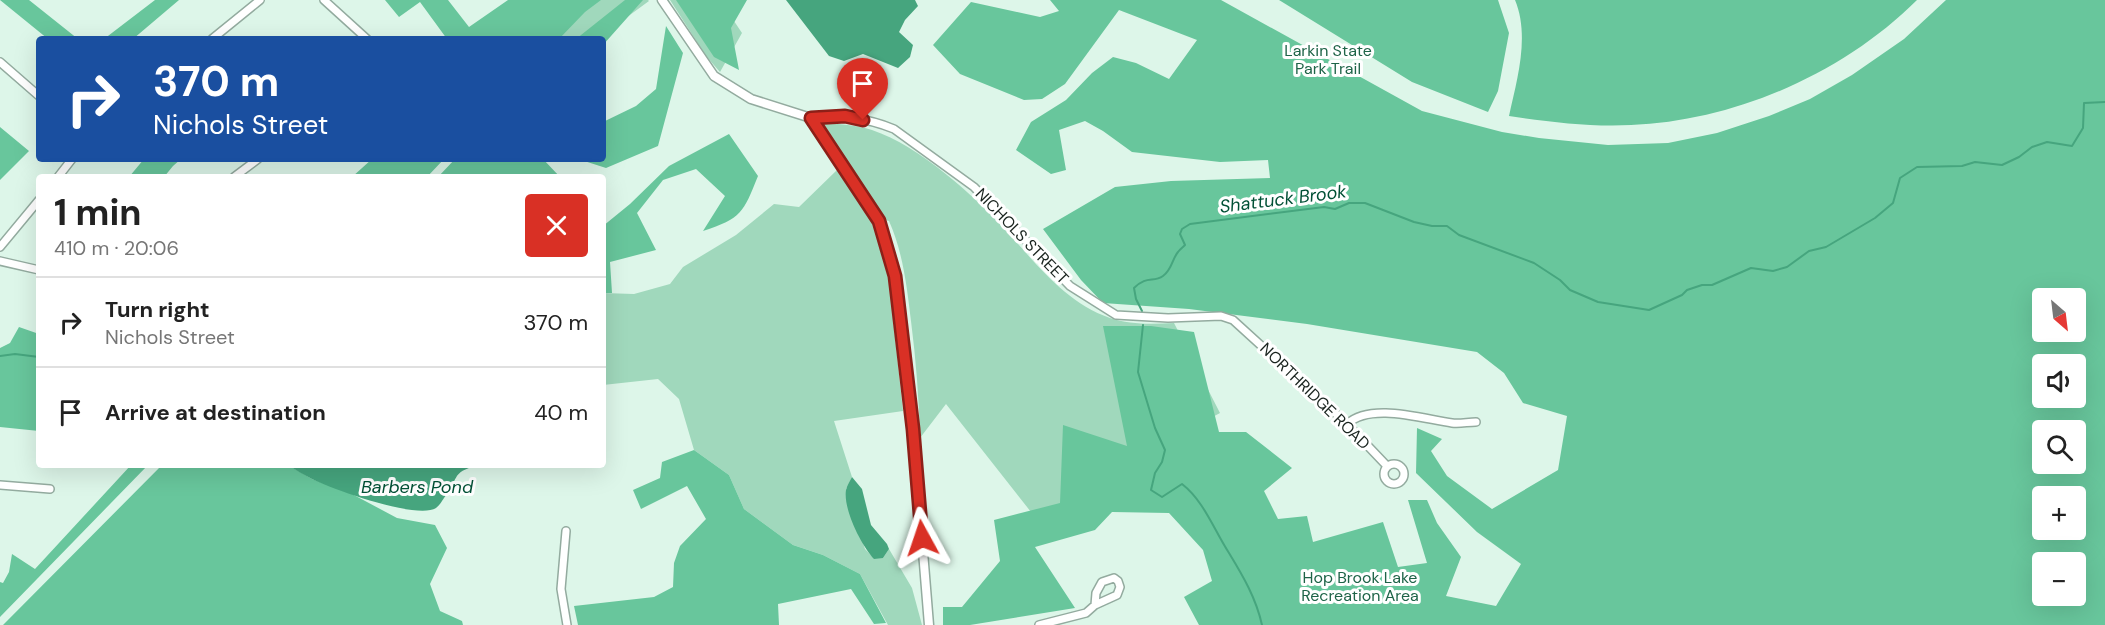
<!DOCTYPE html>
<html lang="en">
<head>
<meta charset="utf-8">
<style>
  body { margin:0; font-family:"DM Sans",sans-serif; background:#f2f2f2; color:#222; height:100vh; display:flex; flex-direction:column; font-size:22px; white-space:nowrap }
  * { box-sizing:border-box; margin:0 }
  p { font-size:20px; color:#767676 }
  .icon { flex:none; width:33px; height:33px; fill:none; stroke:currentColor; stroke-width:2; stroke-linecap:round; stroke-linejoin:round }
  .map { position:relative; flex:1; overflow:hidden }
  .details { position:absolute; left:36px; top:174px; width:570px; height:294px; display:flex; flex-direction:column; background:#fff; border-radius:6px; box-shadow:0 6px 24px #0002 }
  .details>* { flex:none }
  .guide { position:absolute; left:36px; top:36px; width:570px; height:126px; border-radius:6px; box-shadow:0 6px 24px #0002; background:#1a4fa0; color:#fff; overflow:hidden }
  .needle { width:39px; rotate:152deg }
  .tools { position:absolute; left:2032px; top:288px; display:grid; gap:12px }
  .tools a { display:grid; place-items:center; width:54px; height:54px; border-radius:6px; background:#fff; box-shadow:0 6px 24px #0002; font-size:30px }
  .pin { position:absolute; display:grid; place-items:center; width:51px; height:51px; color:#fff; margin:-62px -26px; border-radius:50% 50% 50% 0; rotate:-45deg; box-shadow:0 0 6px #0007 }
  .pin .icon { rotate:45deg }
  .me { position:absolute; width:66px; margin:-33px; rotate:355deg; stroke-linejoin:round; filter:drop-shadow(0 0 4px #0008) }
  .turn { display:flex; align-items:center; gap:21px; height:126px; padding:0 18px; font-size:27px }
  .turn .icon { width:78px; height:78px; stroke-width:2.5 }
  .turn b { display:block; font-size:42px; line-height:51px }
  .round { display:grid; place-items:center; flex:none; width:63px; height:63px; border-radius:6px; background:#f2f2f2 }
  .overview { display:flex; align-items:center; justify-content:space-between; height:102px; padding:0 18px }
  h1 { font-size:36px; font-weight:700; line-height:45px }
  ul { padding:0; list-style:none }
  li { display:flex; align-items:center; gap:18px; height:90px; padding:0 18px; border-top:2px solid #e0e0e0 }
  li div { flex:1 }
  li b { display:block; font-size:22px }
  li em { font-style:normal }
  .map>svg:first-child { display:block }
  .green { fill:#a0d8bc }
  .forest { fill:#68c69c; fill-rule:evenodd }
  .water { fill:#46a57e }
  .lines { fill:none; stroke-linecap:round; stroke-linejoin:round }
  .stream { stroke:#46a57e; stroke-width:2 }
  .minor-casing { stroke:#93ab9f; stroke-width:10 }
  .tertiary-casing { stroke:#93ab9f; stroke-width:11 }
  .minor { stroke:#fff; stroke-width:7 }
  .tertiary { stroke:#fff; stroke-width:8 }
  .route-casing { stroke:#8d1f18; stroke-width:15 }
  .route { stroke:#d93025; stroke-width:10 }
  .labels { text-anchor:middle; dominant-baseline:central; stroke-width:6; stroke-linejoin:round; paint-order:stroke }
  .park-label { font-size:16px; fill:#1e6448; stroke:#fff }
  .street-label { font-size:16px; fill:#19231e; stroke:#fff }
  .water-label { font-size:18px; font-style:italic; fill:#005035; stroke:#fff }
</style>
</head>
<body>
<div class="map">
<svg width="2105" height="625" viewBox="0 0 2105 625">
  <rect width="100%" height="100%" fill="#ddf6e9"/>
  <path class="green" d="M529,0H648L649,1L597,39H491Z
    M670,0H720L742,33L720,72L706,56Z
    M822,123C839,124 856,125 872,130C920,146 976,197 1009,234C1039,267 1067,303 1110,318C1130,325 1153,324 1174,323L1220,413L1185,432L1042,526L946,404L920,438C919,399 916,360 911,321C907,288 903,252 889,221L885,220Z
    M837,170L875,227L889,281L903,411L834,421L852,477L846,489L865,549L874,558H883L889,549L912,588L922,625H888L860,574L823,555L793,545L744,509L729,475L694,450L679,399L658,379L603,385V293L634,294L670,284L683,267L736,235L774,204L799,207Z"/>
  <path class="forest" d="M0,0H29L78,39H48Z
    M155,0H179L133,39H104Z
    M385,0H448L469,27L508,0H601L585,12L559,39H447L420,2L399,17Z
    M625,0H643L603,45V39H576Z
    M676,0H747L731,28L739,70L714,57Z
    M1050,0H1221L1422,111L1502,132L1539,138L1608,145L1668,143L1717,133L1769,116L1810,99L1852,75L1904,39L1946,0H2105V625H1199L1184,597L1212,581L1203,550L1169,513L1112,512L1095,530L1035,547L1075,608L970,625H943V607H962L1000,561L994,520L1060,503L1063,425L1127,446L1103,326H1151L1194,332L1219,432H1246L1292,468L1264,491L1278,519L1307,516L1313,542L1383,522L1398,567L1427,563L1408,500H1427L1437,523L1461,557L1446,596L1496,606L1521,564L1477,532L1416,473L1417,428L1442,439L1431,451L1447,476L1492,509L1558,470L1567,416L1523,403L1504,373L1477,352L1307,324L1189,309L1103,303L1081,280L1043,229L1115,187L1171,181L1270,178L1268,160L1220,162L1132,152L1103,131L1085,121L1059,130L1066,170L1051,174L1016,150L1031,122L1066,100L1092,73L1113,57L1136,63L1169,79L1197,40L1119,10L1065,84L1042,99L1024,100L960,74L933,45L971,2L1040,17L1059,11ZM2043,298H2076V332H2043ZM2043,364H2076V398H2043ZM2043,430H2076V464H2043ZM2043,496H2076V530H2043ZM2043,562H2076V596H2043Z
    M1279,0H1498L1509,33L1498,91L1488,112L1412,82Z
    M1515,0H1917C1844,73 1735,121 1631,125C1590,127 1550,122 1509,116C1517,80 1530,36 1515,0Z
    M666,26L683,53L658,146L606,168L578,159H603V122L636,106L656,89Z
    M0,127L29,151L0,180Z
    M729,134L758,176C743,213 742,218 703,231L725,196L696,169L663,180L637,213L656,250L610,262L612,293H603V226L630,204L669,166Z
    M144,159H181L173,166L164,177H129Z
    M372,159H444L427,177H352Z
    M455,159H543L560,177H438Z
    M19,327L39,334V431L0,427V348L10,343Z
    M694,450L729,475L744,509L793,545L823,555L860,574L886,623L874,624L851,589L778,604L779,625H578L574,606L654,597L673,587L674,563L680,546L706,519L687,486L641,509L633,490L660,478L662,462Z
    M131,465H148L0,617V582L3,583L9,572L12,554L35,569Z
    M162,465H288L312,479L352,494L397,518L435,525L447,548L430,584L440,611L462,621L463,625H3Z"/>
  <path class="water" d="M786,0H915L918,6L905,20L899,32L913,45L910,57L898,68L863,54L844,61L829,56Z
    M288,465H478C449,473 460,479 444,498C442,501 439,506 436,508C417,520 332,489 312,479C304,475 296,470 288,465Z
    M852,477L862,489L871,525L887,544L889,549L883,558L874,559C861,545 843,509 846,490C847,485 850,481 852,477Z"/>
  <g class="lines">
    <path class="stream" d="M1142,311L1136,299L1134,288C1147,275 1153,283 1163,276C1172,270 1172,259 1178,252C1180,249 1182,248 1185,245L1180,234L1182,229L1190,224L1324,207L1335,209L1349,203H1365L1414,222L1432,226H1447L1459,235L1534,263L1560,280L1570,290L1598,302L1649,310L1682,295L1687,290L1702,285H1712L1751,268L1773,271L1787,267L1809,251L1826,247L1875,218L1893,203L1900,178L1917,167L1962,166L1975,162L2002,165L2019,157L2032,147L2047,142L2072,146L2083,128L2084,103L2105,102
      M1143,325L1138,372L1155,428L1165,450L1162,462L1155,473L1151,490L1162,497L1182,484C1204,501 1214,530 1229,553C1243,576 1256,598 1262,625
      M0,356L15,354L39,357"/>
    <defs>
      <path id="minor" d="M324,0L367,39
        M212,39L260,0
        M0,62L39,96
        M811,118C843,116 865,117 894,129L974,187L1070,286L1116,315L1168,318L1221,316L1233,320L1347,424L1387,466
        M58,177L72,159
        M234,177L258,159
        M0,247L39,200
        M0,261L39,270
        M1347,424C1371,402 1423,419 1452,423C1460,424 1468,422 1476,422
        M1384 474a10 10 0 1 1 20 0a10 10 0 1 1-20 0Z
        M0,485L50,489
        M566,531L561,589L567,625
        M1039,625L1086,613L1095,605L1117,595L1120,587L1118,581L1114,578L1102,582L1096,593L1095,605"/>
      <path id="tertiary" d="M662,0L714,76L751,99L811,118L879,221L895,276L913,429L929,625"/>
    </defs>
    <use href="#minor" class="minor-casing"/>
    <use href="#tertiary" class="tertiary-casing"/>
    <use href="#minor" class="minor"/>
    <use href="#tertiary" class="tertiary"/>
  </g>
  <g class="lines">
    <defs>
      <path id="route" d="M863,120L845,116L811,118L879,221L895,276L913,429L922,538"/>
    </defs>
    <use href="#route" class="route-casing"/>
    <use href="#route" class="route"/>
  </g>
  <g class="labels">
    <g class="park-label">
      <text x="1328" y="50">Larkin State<tspan x="1328" dy="18">Park Trail</tspan></text>
      <text x="1360" y="577">Hop Brook Lake<tspan x="1360" dy="18">Recreation Area</tspan></text>
    </g>
    <g class="street-label">
      <text transform="translate(1022 236) rotate(46)">NICHOLS STREET</text>
      <text transform="translate(1315 396) rotate(44)">NORTHRIDGE ROAD</text>
    </g>
    <g class="water-label">
      <text transform="translate(1283 199) rotate(-7)">Shattuck Brook</text>
      <text x="417" y="487">Barbers Pond</text>
    </g>
  </g>
</svg>
<div class="tools">
<a><svg class="needle" viewBox="-14 -14 28 28"><path d="M0-13l5 13h-10z" fill="#e53935"/><path d="M0 13l5-13h-10z" fill="#767676"/></svg></a>
<a><svg class="icon" aria-label="sound" viewBox="0 0 24 24"><path d="M4 9h4l5-4v14l-5-4H4zM17 9q2 3 0 6"/></svg></a>
<a><svg class="icon" aria-label="search" viewBox="0 0 24 24"><circle cx="10" cy="10" r="6"/><path d="M15 15l6 6"/></svg></a>
<a>+</a>
<a>−</a>
</div>
<div class="pin" style="left:863px;top:120px;background:#d93025"><svg class="icon" aria-label="arrive" viewBox="0 0 24 24"><path d="M6 21V4h12l-3 4 3 4H6"/></svg></div>
<svg class="me" style="left:922px;top:538px" viewBox="-20 -20 40 40"><path d="M0-17L14 15 0 8-14 15z" fill="#d93025" stroke="#fff" stroke-width="4"/></svg>
<div class="guide">
<div class="turn"><svg class="icon" aria-label="right" viewBox="0 0 24 24"><path d="M7 20v-9h11M14 6l5 5-5 5"/></svg><div><b>370 m</b>Nichols Street</div></div>
</div>
<section class="details">
<div class="overview"><div><h1>1 min</h1><p>410 m · 20:06</p></div><a class="round" style="background:#d93025;color:#fff"><svg class="icon" aria-label="close" viewBox="0 0 24 24"><path d="M6 6l12 12M18 6L6 18"/></svg></a></div>
<ul>
<li><svg class="icon" aria-label="right" viewBox="0 0 24 24"><path d="M7 20v-9h11M14 6l5 5-5 5"/></svg><div><b>Turn right</b><p>Nichols Street</p></div><em>370 m</em></li>
<li><svg class="icon" aria-label="arrive" viewBox="0 0 24 24"><path d="M6 21V4h12l-3 4 3 4H6"/></svg><div><b>Arrive at destination</b></div><em>40 m</em></li>
</ul>
</section>
</div>
</body>
</html>
